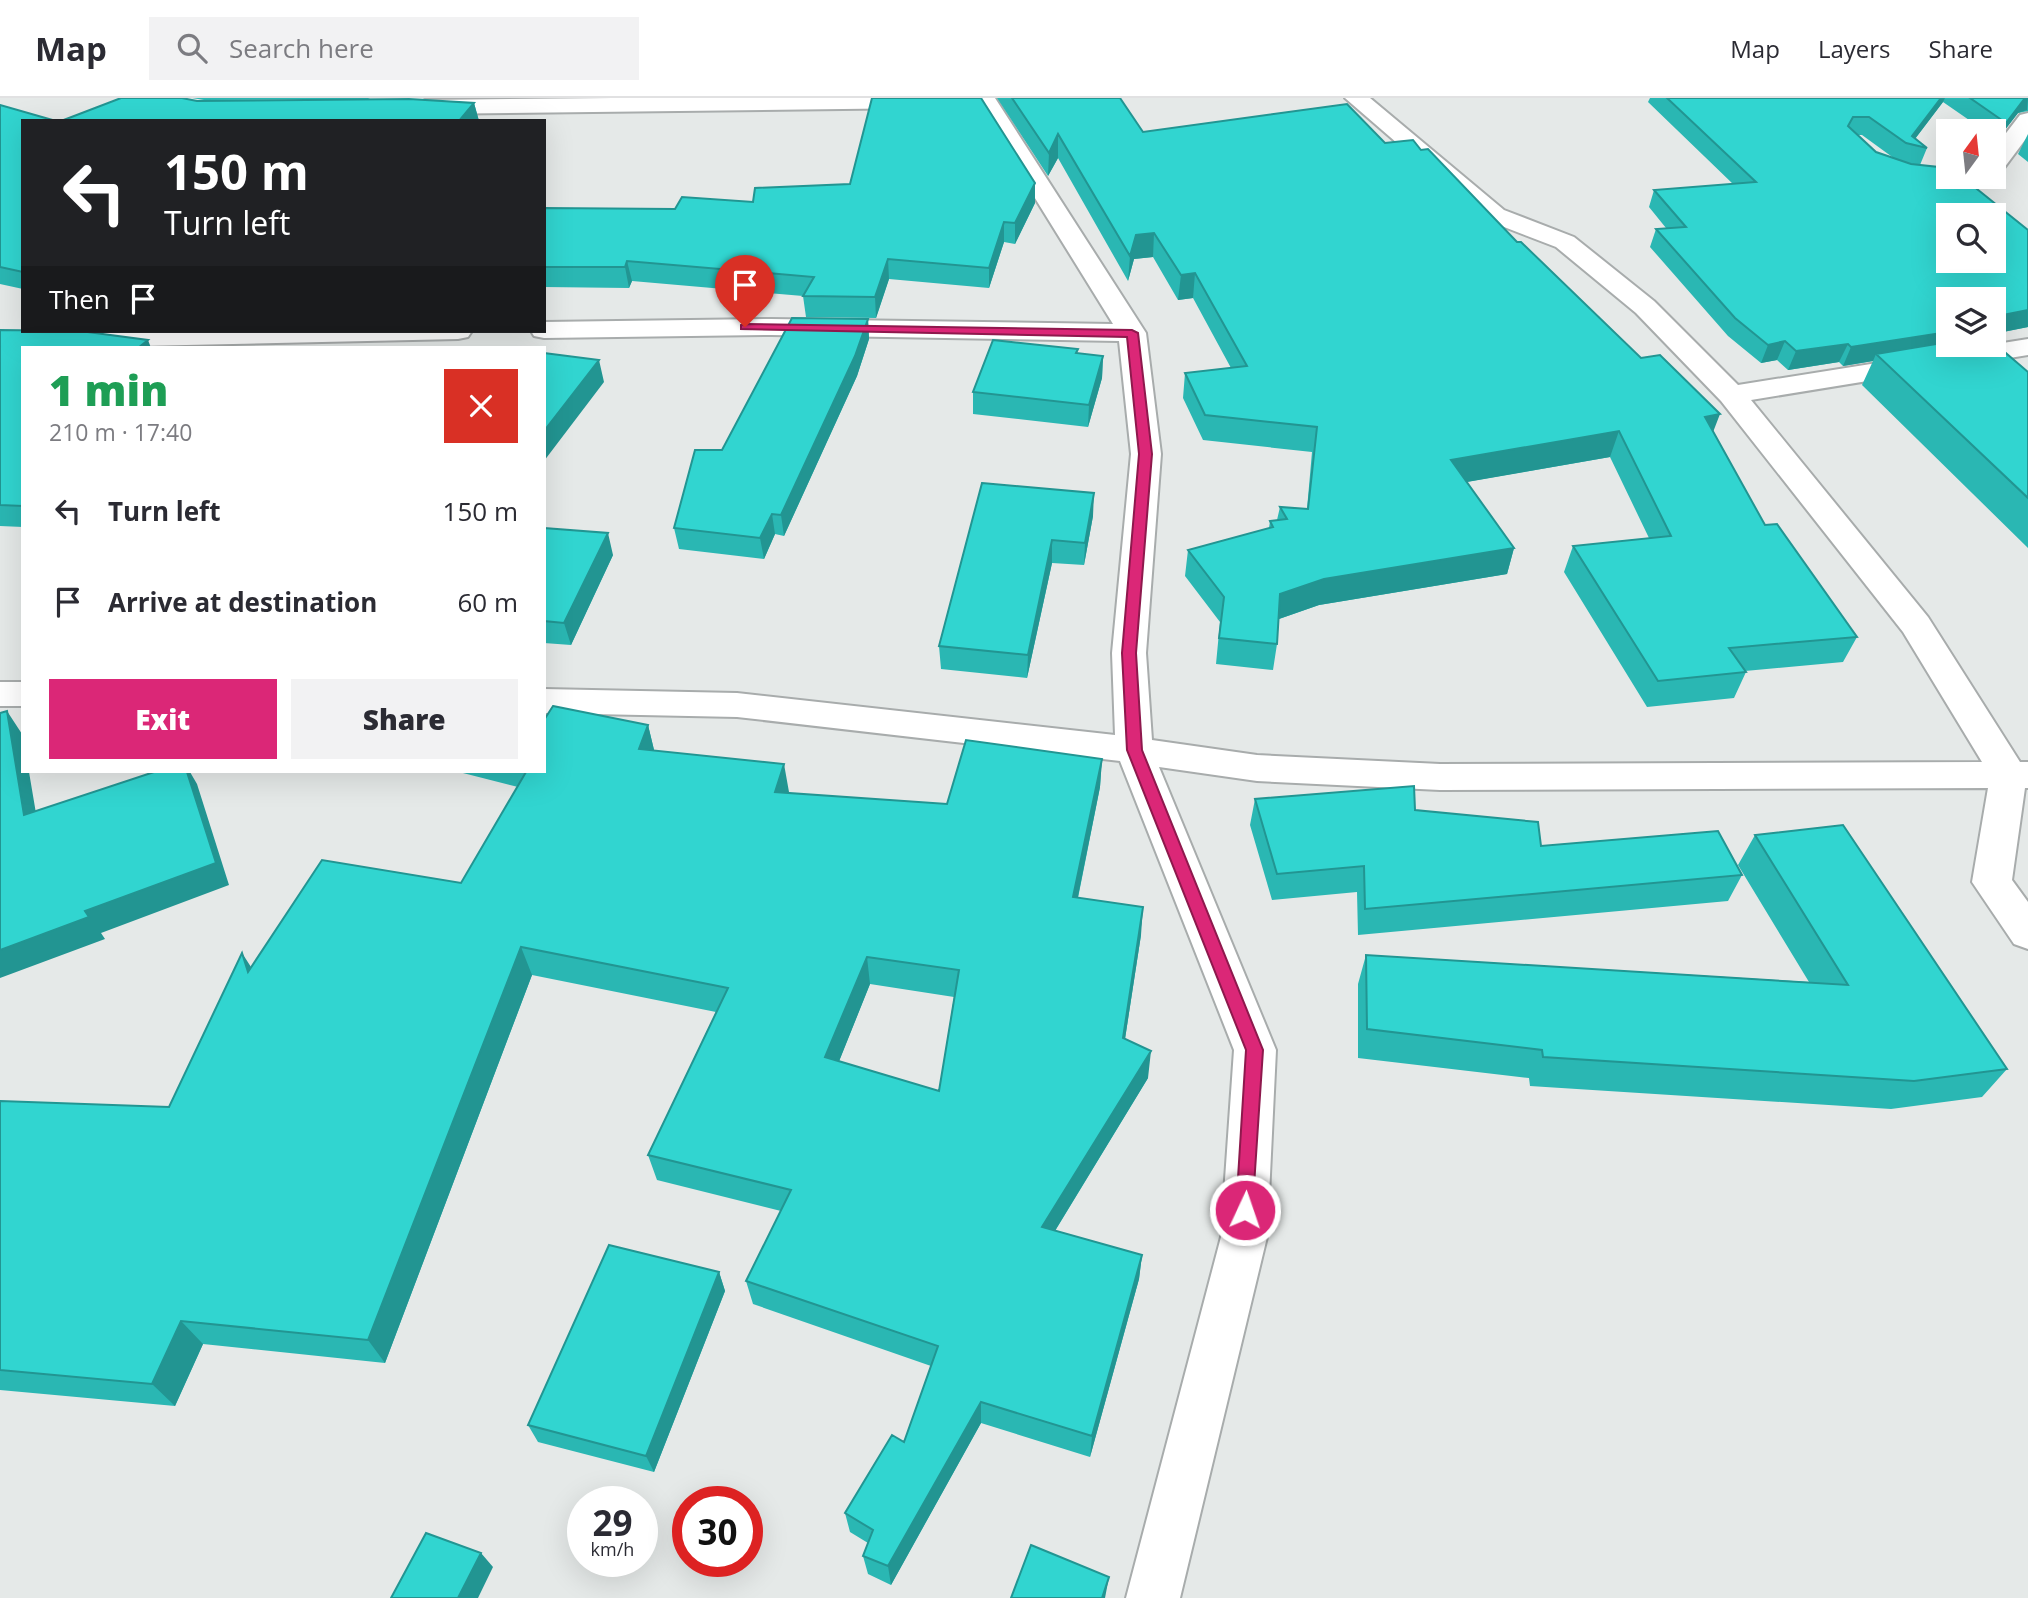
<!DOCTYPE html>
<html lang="en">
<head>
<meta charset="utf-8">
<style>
  body { margin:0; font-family:"Open Sans",sans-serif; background:#f2f2f3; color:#2b2b33; height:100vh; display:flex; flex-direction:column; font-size:26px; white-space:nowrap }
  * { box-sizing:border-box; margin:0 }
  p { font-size:23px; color:#7c7c81 }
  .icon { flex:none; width:38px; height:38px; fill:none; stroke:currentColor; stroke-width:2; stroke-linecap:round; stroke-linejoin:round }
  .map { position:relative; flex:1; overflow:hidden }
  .drawer { position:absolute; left:21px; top:248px; width:525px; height:427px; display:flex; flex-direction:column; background:#fff; border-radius:0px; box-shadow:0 7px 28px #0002 }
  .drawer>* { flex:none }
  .hud { position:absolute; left:21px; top:21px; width:525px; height:214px; border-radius:0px; box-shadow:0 7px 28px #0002; background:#202124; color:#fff; overflow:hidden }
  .needle { width:46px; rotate:15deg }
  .fabs { position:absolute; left:1936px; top:21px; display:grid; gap:14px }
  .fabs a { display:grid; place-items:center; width:70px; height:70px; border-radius:0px; background:#fff; box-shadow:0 7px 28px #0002; font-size:35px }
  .speed { position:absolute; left:567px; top:1388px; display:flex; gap:14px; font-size:35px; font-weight:700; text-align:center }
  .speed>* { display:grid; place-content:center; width:91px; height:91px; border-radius:50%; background:#fff; box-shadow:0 7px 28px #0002; line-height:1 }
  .speed small { font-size:18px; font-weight:400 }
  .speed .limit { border:10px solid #d22; background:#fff; color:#111 }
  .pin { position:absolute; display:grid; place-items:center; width:60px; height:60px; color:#fff; margin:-72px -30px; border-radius:50% 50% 50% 0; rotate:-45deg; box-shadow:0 0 7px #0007 }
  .pin .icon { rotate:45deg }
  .me { position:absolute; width:77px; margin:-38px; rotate:3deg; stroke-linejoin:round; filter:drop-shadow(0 0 5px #0008) }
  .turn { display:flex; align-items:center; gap:24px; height:147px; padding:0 28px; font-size:32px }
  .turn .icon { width:91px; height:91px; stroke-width:2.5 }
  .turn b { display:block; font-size:49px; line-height:60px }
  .then { display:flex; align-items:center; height:66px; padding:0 28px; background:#0003; gap:14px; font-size:26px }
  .round { display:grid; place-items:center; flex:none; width:74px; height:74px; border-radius:0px; background:#f2f2f3 }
  .head { display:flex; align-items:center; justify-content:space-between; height:119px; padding:0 28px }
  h1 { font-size:42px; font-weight:800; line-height:52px; color:#1e9e55 }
  .action { display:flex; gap:14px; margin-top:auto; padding:14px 28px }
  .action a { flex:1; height:80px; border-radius:0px; background:#db2777; color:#fff; font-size:28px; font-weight:800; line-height:80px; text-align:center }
  .action a+a { background:#f2f2f3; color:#2b2b33 }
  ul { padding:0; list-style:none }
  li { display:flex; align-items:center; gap:21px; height:91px; padding:0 28px }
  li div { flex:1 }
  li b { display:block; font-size:26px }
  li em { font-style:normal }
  header { display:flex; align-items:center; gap:42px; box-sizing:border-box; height:98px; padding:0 35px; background:#fff; border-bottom:2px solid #e1e1e2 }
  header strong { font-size:33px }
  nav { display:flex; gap:38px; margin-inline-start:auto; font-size:24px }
  .search { width:490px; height:63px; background:#f2f2f3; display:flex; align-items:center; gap:18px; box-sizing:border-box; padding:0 24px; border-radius:0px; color:#7c7c81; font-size:26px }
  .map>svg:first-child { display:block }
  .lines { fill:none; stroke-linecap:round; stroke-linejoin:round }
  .minor-casing { stroke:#a8acac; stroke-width:4 }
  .minor { fill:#fff; fill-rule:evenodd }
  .wall { fill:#2ab7b3; fill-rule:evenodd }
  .shaded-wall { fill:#229592 }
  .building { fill:#31d5d0; stroke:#229592; stroke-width:2; fill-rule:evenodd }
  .route { fill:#db2777; stroke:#8e194d; stroke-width:2 }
</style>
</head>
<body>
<header>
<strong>Map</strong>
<div class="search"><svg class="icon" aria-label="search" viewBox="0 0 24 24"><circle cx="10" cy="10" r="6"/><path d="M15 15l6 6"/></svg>Search here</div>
<nav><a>Map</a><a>Layers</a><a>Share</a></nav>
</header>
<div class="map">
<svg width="2028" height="1500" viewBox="0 0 2028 1500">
  <rect width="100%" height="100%" fill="#e5e9e8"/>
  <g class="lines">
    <defs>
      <path id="minor" d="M613,0H933L935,3L924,10L425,16L414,9L425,2Z
        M973,0H995L1146,235L1161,356L1146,555L1152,642L1257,657L1440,666L1982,664L1903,534L1721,303L1636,215L1556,149L1486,122L1345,0H1370L1504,112L1574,139L1654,203L1738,287L2028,241V257L1751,302L1928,519L2020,664H2028V690H2025L2012,782L2028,804V851L2014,846L1972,784L1988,690L1440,692L1257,683L1159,669L1276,952L1267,1139L1180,1500H1126L1221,1139L1234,952L1120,663L737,619L544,615V591L737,595L1115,637L1112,555L1131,356L1119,243L771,237L544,240L534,238L531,233H544V224L771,221L1113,226Z
        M2028,15V38L2001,74L1993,76V52L2020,17Z
        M1912,70L1948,73V79H1988L1984,84L1953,88L1904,82L1900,77L1904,72Z
        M91,233H472L468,239L458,241L0,251V235Z
        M0,584H23V608H0Z"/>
    </defs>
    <use href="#minor" class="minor-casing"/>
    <use href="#minor" class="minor"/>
  </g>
  <path class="wall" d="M192,0H370L368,1L474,5L479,23H61L360,1L204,2Z
    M997,0H1120L1143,34L1385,45L1421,52L1713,333L1765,427L1857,539L1843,564L1745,573L1746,574L1734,600L1647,609L1564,474L1573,448L1649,440L1610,359L1466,384L1514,450L1507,476L1319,507L1279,521L1277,546L1273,572L1216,566L1220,524L1185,478L1188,452L1269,430L1270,423L1277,422L1280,409L1307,411L1312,354L1203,342L1183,300L1185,275L1231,270L1193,200L1178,202L1153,159L1134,161L1128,183L1058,60L1048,78Z
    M1650,0H2028V13L2018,15L1997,42L1993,39V33H1985L1943,4L1915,41L1927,50L1920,67L2028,132V229L1993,236V201L1948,247L2028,274V450L1862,287L1873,263L1843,268L1839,264L1788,272L1777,262L1761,265L1728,238L1650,149L1656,131L1666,130L1649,109L1654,92L1733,86L1648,4ZM1857,37H1862L1895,61L1876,54Z
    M0,7L23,23V191L0,186Z
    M2028,36V64L2018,56Z
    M753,104L1035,105L1015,146L1004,144L989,190L889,181L876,220L806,219L803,198L632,183L629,190L544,189V110L675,111Z
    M868,221L869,241L857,278L784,438L775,436L764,461L679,451L674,430L722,352Z
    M0,232L23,250V429L0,428Z
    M1103,258L1102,280L1088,329L973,316V294Z
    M982,385L1093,418L1084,467L1052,465L1027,580L941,571L939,548Z
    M544,430L613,457L571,547L544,545Z
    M648,627L654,652L789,695L947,706L1102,661L1100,689L1078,800L1141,837L1125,941L1148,980L1055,1133L1142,1157L1139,1181L1090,1359L981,1325L891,1487L868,1476L863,1458L868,1445L850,1434L845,1415L904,1344L931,1268L753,1206L746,1183L781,1113L657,1082L648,1057L716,914L532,877L385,1265L203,1246L175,1308L0,1292V1003L169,1009L251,869L461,785L518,689L459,674H544ZM870,886L954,899L939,993L839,963Z
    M1255,701L1415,712L1541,748L1742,777L1728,803L1358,837L1357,794L1272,802L1250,727Z
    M1755,737L2007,971L1982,999L1891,1011L1530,988L1529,980L1358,960V886L1366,857L1809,884L1738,767Z
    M719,1174L725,1193L654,1374L538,1344L528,1327Z"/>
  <path class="shaded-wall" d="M1941,0H1945L1943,4L1911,46L1912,38Z
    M2025,0H2028L2027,12L2018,15L1997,42L2006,25Z
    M474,5L479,23H459Z
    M1058,36V60L1048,78L1049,55Z
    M1035,85V105L1015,146V125Z
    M1004,124V144L989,190V170Z
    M1154,135L1153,159L1134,161L1128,183L1130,158L1136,137Z
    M888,161L889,181L876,220L875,199Z
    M627,163L632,183L629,190L625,169Z
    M1195,175L1193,200L1178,202L1181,177Z
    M2028,212V229L1993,236V219Z
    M868,221L869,241L857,278L784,438L781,417Z
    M1948,234V247L1876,256L1873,263L1843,268L1851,249Z
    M148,242L151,250H138Z
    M1785,243L1777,262L1761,265L1768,247Z
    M1848,246L1839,264L1788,272L1796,253Z
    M1103,258L1102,280L1088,329L1089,307Z
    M599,262L604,284L544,363V333Z
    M1720,316L1710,342L1705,319Z
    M1619,333L1610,359L1444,388L1451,362Z
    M1094,395L1093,418L1084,467L1085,445Z
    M772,416L775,436L764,461L760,440Z
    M608,435L613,457L571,547L564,525Z
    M1052,442V465L1027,580L1028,557Z
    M1514,450L1507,476L1319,507L1276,522L1280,496L1324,481Z
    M7,613L22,636L23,674H29L40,739L24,717Z
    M648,627L655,656L639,651Z
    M1102,661L1100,689L1072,828L1073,799Z
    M784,666L789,694H775Z
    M187,674H190L197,686L229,787L101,835L105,841L0,880V852Z
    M1143,809L1141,837L1121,967L1123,940Z
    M521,849L532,877L385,1265L368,1242Z
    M242,855L260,883L248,874Z
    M867,859L870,886L830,986L825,959Z
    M1151,953L1148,980L1042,1154V1129Z
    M1142,1157L1139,1181L1090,1359L1092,1338Z
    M719,1174L725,1193L654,1374L646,1358Z
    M181,1223L203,1246L175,1308L152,1286Z
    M981,1304V1325L891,1487L888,1468Z
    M481,1455L493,1469L478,1500H458Z
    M1109,1479L1105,1500H1102Z"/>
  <path class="building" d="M121,0H182L197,3L409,1L474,5L459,23H61Z
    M872,0H981L1035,85L1015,125L1004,124L989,170L888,161L875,199L803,198L814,179L627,163L625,169H544V110L675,111L682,99L753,104L755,90L850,86Z
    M1012,0H1120L1143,34L1347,6L1385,45L1413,42L1421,52L1428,51L1517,144H1521L1641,260L1660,257L1720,316L1705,319L1765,427L1777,426L1857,539L1729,550L1746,574L1658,583L1573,448L1671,438L1619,333L1451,362L1514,450L1324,481L1280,496L1277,546L1219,540L1224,499L1188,452L1273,429L1270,423L1287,421L1280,409L1308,411L1317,329L1205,317L1185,275L1247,268L1195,175L1181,177L1154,135L1136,137L1130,158L1058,36L1049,55Z
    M1667,0H1941L1912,38L1927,50L1906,45L1869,19H1853L1848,28L1876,54L1911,66L1948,70V79H1962L2028,132V212L1993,219V201H1948V234L1851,249L1848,246L1796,253L1785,243L1768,247L1735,220L1656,131L1686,129L1654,92L1756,84ZM1948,117H1993V163H1948Z
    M1970,0H2025L2006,25Z
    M0,7L56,23H23V174L0,169Z
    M792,220L868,221L855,258L781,417L772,416L760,440L674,430L695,352H722Z
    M0,232L80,233L148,242L138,250H23V408L0,407Z
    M993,242L1078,251L1076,255L1103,258L1089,307L973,294Z
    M1948,244V247H1993V244L2028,274V400L1876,256Z
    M544,255L599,262L544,333Z
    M982,385L1094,395L1085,445L1052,442L1028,557L939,548Z
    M544,430L608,435L564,525L544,523Z
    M553,608L648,627L639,651L784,666L775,694L947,706L966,642L1102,661L1073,799L1143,809L1123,940L1151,953L1042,1129L1142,1157L1092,1338L981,1304L888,1468L863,1458L873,1432L845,1415L892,1337L904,1344L938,1248L746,1183L791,1092L648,1057L728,890L521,849L368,1242L181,1223L152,1286L0,1272V1003L169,1009L242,855L248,874L322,762L461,785L526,674H544V622ZM867,859L959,872L939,993L825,959Z
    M7,613L24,717L154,674H187L216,765L85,813L89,819L0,852V615Z
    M1414,688L1415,712L1538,724L1541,748L1718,733L1742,777L1365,811L1364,768L1277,776L1255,701Z
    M1843,727L2007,971L1914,983L1543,959L1542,952L1367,931L1366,857L1848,887L1755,737Z
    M609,1147L719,1174L646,1358L528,1327Z
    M426,1435L481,1455L458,1500H391Z
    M1031,1447L1109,1479L1102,1500H1011Z"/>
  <path class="route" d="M745,226L1132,232L1138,235L1152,356L1136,555L1142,652L1263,952L1252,1118L1245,1121L1239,1118L1236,1112L1246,952L1127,652L1122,555L1139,356L1127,239L741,231V227Z"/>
</svg>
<div class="fabs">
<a><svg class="needle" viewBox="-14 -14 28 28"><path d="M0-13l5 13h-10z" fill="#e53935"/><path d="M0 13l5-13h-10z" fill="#7c7c81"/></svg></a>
<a><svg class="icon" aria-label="search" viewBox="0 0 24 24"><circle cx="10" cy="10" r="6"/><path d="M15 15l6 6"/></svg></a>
<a><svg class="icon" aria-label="layers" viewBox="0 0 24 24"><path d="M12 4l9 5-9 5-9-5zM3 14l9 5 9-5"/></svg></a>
</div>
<div class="speed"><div>29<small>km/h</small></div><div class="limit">30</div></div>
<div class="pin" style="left:745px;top:229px;background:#d93025"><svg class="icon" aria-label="arrive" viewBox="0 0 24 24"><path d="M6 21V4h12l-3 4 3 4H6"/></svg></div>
<svg class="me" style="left:1245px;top:1112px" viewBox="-20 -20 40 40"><circle r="17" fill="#db2777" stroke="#fff" stroke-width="3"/><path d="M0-11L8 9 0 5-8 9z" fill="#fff"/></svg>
<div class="hud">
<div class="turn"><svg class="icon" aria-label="left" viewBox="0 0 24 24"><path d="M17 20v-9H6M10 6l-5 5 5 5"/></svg><div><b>150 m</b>Turn left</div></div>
<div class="then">Then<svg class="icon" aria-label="arrive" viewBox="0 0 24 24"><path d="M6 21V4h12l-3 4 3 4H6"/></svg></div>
</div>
<section class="drawer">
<div class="head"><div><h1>1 min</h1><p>210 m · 17:40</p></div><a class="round" style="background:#d93025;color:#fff"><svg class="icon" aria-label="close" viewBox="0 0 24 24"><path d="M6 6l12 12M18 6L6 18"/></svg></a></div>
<ul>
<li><svg class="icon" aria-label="left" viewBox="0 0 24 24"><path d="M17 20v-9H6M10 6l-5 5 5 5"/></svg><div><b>Turn left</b></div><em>150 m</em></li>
<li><svg class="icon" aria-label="arrive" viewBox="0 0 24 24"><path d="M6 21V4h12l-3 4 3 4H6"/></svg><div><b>Arrive at destination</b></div><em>60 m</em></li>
</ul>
<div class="action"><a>Exit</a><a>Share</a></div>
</section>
</div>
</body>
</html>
